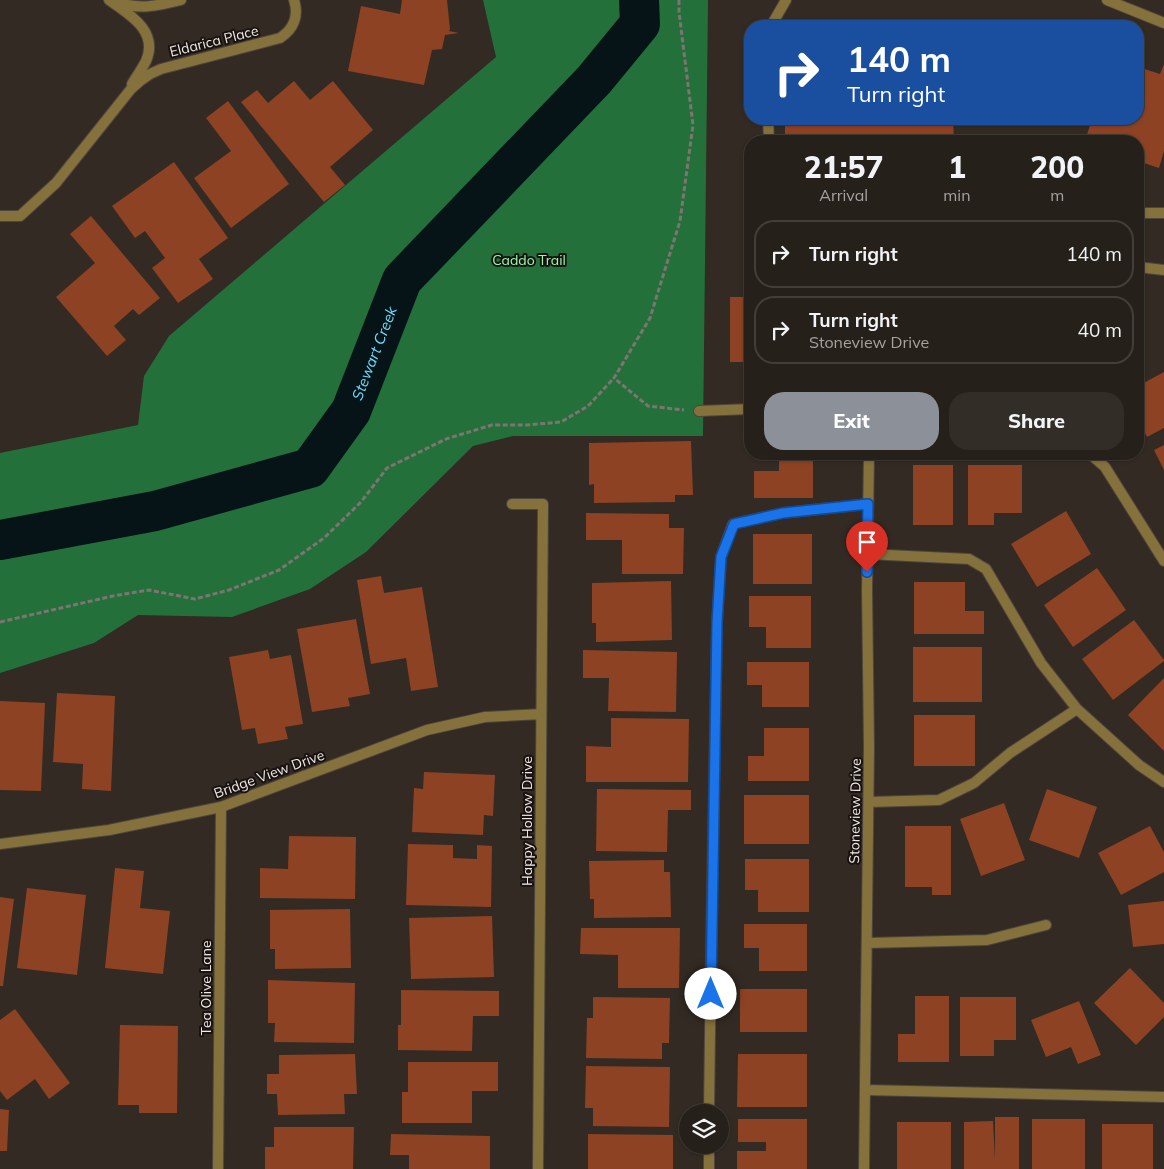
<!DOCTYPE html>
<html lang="en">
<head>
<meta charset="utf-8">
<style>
  body { margin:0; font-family:Mulish,sans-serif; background:#322d27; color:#f1f3f6; height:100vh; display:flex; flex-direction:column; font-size:19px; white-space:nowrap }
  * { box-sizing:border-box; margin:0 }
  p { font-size:16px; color:#a4a3a2 }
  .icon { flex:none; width:28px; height:28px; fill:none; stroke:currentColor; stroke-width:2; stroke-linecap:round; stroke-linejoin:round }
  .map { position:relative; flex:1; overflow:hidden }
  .details { position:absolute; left:744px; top:135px; width:400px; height:325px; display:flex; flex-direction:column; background:#26201a; border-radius:20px; box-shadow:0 1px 4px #0004,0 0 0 1px #423e39 }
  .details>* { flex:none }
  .guide { position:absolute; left:744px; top:20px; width:400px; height:105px; border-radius:20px; box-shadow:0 1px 4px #0004,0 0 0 1px #423e39; background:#1a4fa0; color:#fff; overflow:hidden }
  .tools { position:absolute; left:679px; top:1104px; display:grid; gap:10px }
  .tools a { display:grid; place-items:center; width:50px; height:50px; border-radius:50%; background:#26201a; box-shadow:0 1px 4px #0004,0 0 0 1px #423e39; font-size:25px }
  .pin { position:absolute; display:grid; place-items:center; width:42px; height:42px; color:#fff; margin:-51px -21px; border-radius:50% 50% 50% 0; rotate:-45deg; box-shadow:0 0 5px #0007 }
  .pin .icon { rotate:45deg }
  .me { position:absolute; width:55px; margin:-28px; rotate:0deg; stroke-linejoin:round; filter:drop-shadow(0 0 4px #0008) }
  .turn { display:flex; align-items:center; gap:18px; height:105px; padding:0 20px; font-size:22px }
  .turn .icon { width:65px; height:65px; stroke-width:2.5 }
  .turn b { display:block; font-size:35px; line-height:42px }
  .eta { display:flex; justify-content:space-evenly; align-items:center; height:85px; text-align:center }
  .eta b { font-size:30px; font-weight:800; line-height:35px }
  .action { display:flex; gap:10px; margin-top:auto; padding:10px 20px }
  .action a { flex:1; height:58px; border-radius:20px; background:#8c9099; color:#fff; font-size:20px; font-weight:800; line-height:58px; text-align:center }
  .action a+a { background:#322d27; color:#f1f3f6 }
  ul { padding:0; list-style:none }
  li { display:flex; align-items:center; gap:15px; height:68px; margin:0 10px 8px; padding:0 10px; border:2px solid #423e39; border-radius:20px }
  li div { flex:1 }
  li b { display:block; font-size:19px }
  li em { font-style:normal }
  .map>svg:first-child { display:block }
  .forest { fill:#24703b }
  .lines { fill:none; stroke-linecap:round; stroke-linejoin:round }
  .river { stroke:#061418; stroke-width:40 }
  .building { fill:#8d4223 }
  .service-casing { stroke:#4d453e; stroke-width:12 }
  .minor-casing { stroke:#4d453e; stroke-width:12 }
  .path { stroke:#7d756f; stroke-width:3; stroke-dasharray:5 2.5; stroke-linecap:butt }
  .service { stroke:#85713b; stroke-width:10 }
  .minor { stroke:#85713b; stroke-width:10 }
  .route-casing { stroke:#114b97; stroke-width:12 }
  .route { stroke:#1a73e8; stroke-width:9 }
  .labels { text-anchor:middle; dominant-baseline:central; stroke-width:4; stroke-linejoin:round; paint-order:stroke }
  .street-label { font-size:14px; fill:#f0e9e5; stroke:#181310 }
  .park-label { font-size:14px; fill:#95f8ac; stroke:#181310 }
  .water-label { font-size:15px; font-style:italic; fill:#69dffb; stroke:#181310 }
</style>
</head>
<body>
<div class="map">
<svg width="1164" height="1169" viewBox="0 0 1164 1169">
  <rect width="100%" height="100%" fill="#332a23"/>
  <path class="forest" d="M483,0H708L703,436H513L473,446L366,552L310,589L232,617L138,615L94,643L0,673V453L138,425L144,376L169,336L496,57Z"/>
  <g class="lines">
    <path class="river" id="s1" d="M0,540L155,511L310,468L351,411L402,280L594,80L640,24L639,0"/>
  </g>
  <path class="building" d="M402,0H447L450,29L449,31L459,33L445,35L442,49L432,50L424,85L348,71L361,6L400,14Z
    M1164,64V151L1159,168L1138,161V141H1085L1092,119H1138V67L1160,74Z
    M294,81L310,100L333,81L373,130L330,167L345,185L324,202L241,102L257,90L268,103Z
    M228,101L289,184L231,228L194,178L231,151L206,118Z
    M785,119H953L954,141H785Z
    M174,162L228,238L199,259L213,279L178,303L152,268L165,258L145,231L135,238L112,206Z
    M91,216L160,298L139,315L133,309L114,326L126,340L107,356L56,297L95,263L70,234Z
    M730,297H750V362H730Z
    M1164,372V428L1147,437L1138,419V386Z
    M691,441L693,495H675V502L594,503V484L589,485V443Z
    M1164,445V470L1154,450Z
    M779,454H813V498H754V471H779Z
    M913,465H953V525H913Z
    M968,465H1022V513H994V525H968Z
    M1066,511L1091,554L1037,587L1011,544Z
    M586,513L669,514V528H684L683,574H622V540H586Z
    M753,534H812V584H753Z
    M1097,568L1126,610L1073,647L1044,605Z
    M381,576L384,593L422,587L438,687L411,691L406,658L371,664L357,580Z
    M671,581L672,640L596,642V623H592V583Z
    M914,582H965V611H984V634H914Z
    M749,596H811V648H766V627H749Z
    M356,619L370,694L348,698L350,706L312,712L297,629Z
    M1134,620L1164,660V661L1113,700L1082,659Z
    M913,647H982V702H913Z
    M268,650L270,659L291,655L303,724L285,727L288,739L258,744L255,728L242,730L229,657Z
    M583,650L677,652L676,712L608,711L609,678H583Z
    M747,662H809V707H762V685H747Z
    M1164,678V751L1128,715Z
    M57,693L115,696L111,791L82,789L83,764L53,762Z
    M0,701L45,703L41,791L0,790Z
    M914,715H975V766H914Z
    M611,718L689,719L688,782H586V746L611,747Z
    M764,728H809V781H748V756H764Z
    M424,772L495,775L493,816L484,815L483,835L412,832L414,788L423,789Z
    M597,789L691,790V810H668L667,852L596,851Z
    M1047,789L1097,807L1079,858L1029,840Z
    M744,795H809V844H744Z
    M1004,803L1025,860L981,876L960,819Z
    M905,826H951V895H932V887H905Z
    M1150,826L1164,852V872L1121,895L1098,853Z
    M289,836L356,837L355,899L260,898V868L288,869Z
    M408,844L453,845V858L477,859V845L492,846L491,907L406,905Z
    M745,859H809V912H758V890H745Z
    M664,860V872H670L671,917L594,918V899H590L589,861Z
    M115,868L144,871L140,908L170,911L163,974L105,968Z
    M27,888L86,895L77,975L17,968Z
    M0,897L14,899L3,986H0Z
    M1164,901V944L1133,947L1128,905Z
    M350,909L351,968L275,969V949H270V910Z
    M492,916L494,977L411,979L409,918Z
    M744,924H807V971H759V948H744Z
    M581,928H680L679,988H618V955L580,954Z
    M1130,968L1164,1003V1017L1136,1045L1094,1003Z
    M268,980L355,983L354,1043L274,1042L275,1023H268Z
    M740,989H807V1032H740Z
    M401,990L499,991V1016H473L472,1051L398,1050V1025H401Z
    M915,996H949V1062H898V1034H915Z
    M593,997L670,998L669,1043H662V1059L586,1058L587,1018H593Z
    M960,997H1016V1040H994V1056H960Z
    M1079,1001L1101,1055L1078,1064L1071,1047L1046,1057L1031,1020Z
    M15,1009L70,1083L49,1099L35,1079L7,1100L0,1091V1020Z
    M120,1025L178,1026L177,1113H139V1105H118Z
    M355,1054L357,1094H344L345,1114L278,1115L277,1094H267V1074H279V1055Z
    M738,1054H807V1107H737Z
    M408,1062H498V1091H472V1123H402V1092H408Z
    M586,1066L670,1067L669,1127L593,1126V1108H585Z
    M0,1109L9,1110L7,1151H0Z
    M995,1117H1019V1169H964V1122L993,1121L995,1159Z
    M738,1119H807V1169H737V1151H766V1142H738Z
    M1032,1119H1085V1169H1032Z
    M897,1122H951V1169H897Z
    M1102,1124H1153V1169H1102Z
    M274,1127H354L353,1169H265V1147H274Z
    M391,1134L490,1136V1169H409V1155H390Z
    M588,1134L673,1135V1169H588Z"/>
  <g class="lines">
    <defs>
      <path id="service" d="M1107,0L1164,23
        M771,26L786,0
        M768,119L769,141
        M1138,213H1164
        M1138,267L1164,270
        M867,554L969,559L986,569L1041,663L1077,709L1139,765L1164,782
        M869,802L939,800L974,783L1010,753L1077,709
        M865,1090L1164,1097
        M709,1112L711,954L717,623L721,557L733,524L783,513L868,504
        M709,1169V1145"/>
      <path id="minor" d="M109,0C129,14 159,31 146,61C142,69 136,77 132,84
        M116,2C140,10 157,6 181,0
        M0,216H20L56,183L131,89L140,81L150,74L161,69L280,38C294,29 299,16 294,0
        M699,411L750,409
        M1090,454L1105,467L1164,561
        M512,504H543L538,1169
        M0,844L109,830L221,807L427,730L485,717L541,714
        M867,943L987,940L1046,925
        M218,1169L221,807
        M864,1169L869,747L867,590L869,454"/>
    </defs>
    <use href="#service" class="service-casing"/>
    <use href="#minor" class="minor-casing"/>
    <path class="path" d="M679,0V12L693,125L680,221L650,318L614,378L648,406L684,410
      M0,622L113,596L149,590L195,599L229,590L279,570L324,538L361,502L387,468L446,439L492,425H527L561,422L588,406L614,378"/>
    <use href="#service" class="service"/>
    <use href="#minor" class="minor"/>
  </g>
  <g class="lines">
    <defs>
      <path id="route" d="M711,994L717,623L721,557L734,524L783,513L868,504L867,572"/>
    </defs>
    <use href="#route" class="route-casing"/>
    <use href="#route" class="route"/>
  </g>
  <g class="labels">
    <g class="street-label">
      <text transform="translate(214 41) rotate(-14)">Eldarica Place</text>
      <text transform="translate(269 774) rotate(-20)">Bridge View Drive</text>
      <text transform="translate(855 811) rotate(-89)">Stoneview Drive</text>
      <text transform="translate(527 821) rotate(-90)">Happy Hollow Drive</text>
      <text transform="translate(206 988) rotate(-90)">Tea Olive Lane</text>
    </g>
    <g class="park-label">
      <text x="529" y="260">Caddo Trail</text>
    </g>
    <g class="water-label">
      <text stroke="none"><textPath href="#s1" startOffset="451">Stewart Creek</textPath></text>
    </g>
  </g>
</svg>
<div class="tools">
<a><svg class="icon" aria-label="layers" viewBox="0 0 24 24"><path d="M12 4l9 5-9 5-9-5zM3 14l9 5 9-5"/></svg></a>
</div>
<div class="pin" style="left:867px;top:572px;background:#d93025"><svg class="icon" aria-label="arrive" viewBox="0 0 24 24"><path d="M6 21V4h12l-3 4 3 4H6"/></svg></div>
<svg class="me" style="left:711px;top:994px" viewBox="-20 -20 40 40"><circle r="19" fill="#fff"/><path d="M0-13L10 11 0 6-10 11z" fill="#1a73e8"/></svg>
<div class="guide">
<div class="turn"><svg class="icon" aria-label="right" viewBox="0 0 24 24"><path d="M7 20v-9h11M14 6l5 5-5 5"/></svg><div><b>140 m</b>Turn right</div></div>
</div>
<section class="details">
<div class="eta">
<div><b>21:57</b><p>Arrival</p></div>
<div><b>1</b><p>min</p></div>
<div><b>200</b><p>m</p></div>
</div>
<ul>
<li><svg class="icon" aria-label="right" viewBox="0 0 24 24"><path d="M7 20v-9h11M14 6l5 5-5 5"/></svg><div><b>Turn right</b></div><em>140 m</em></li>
<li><svg class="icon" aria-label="right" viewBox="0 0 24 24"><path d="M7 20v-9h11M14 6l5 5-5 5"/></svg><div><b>Turn right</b><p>Stoneview Drive</p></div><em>40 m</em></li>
</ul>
<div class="action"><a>Exit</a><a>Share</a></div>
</section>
</div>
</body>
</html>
